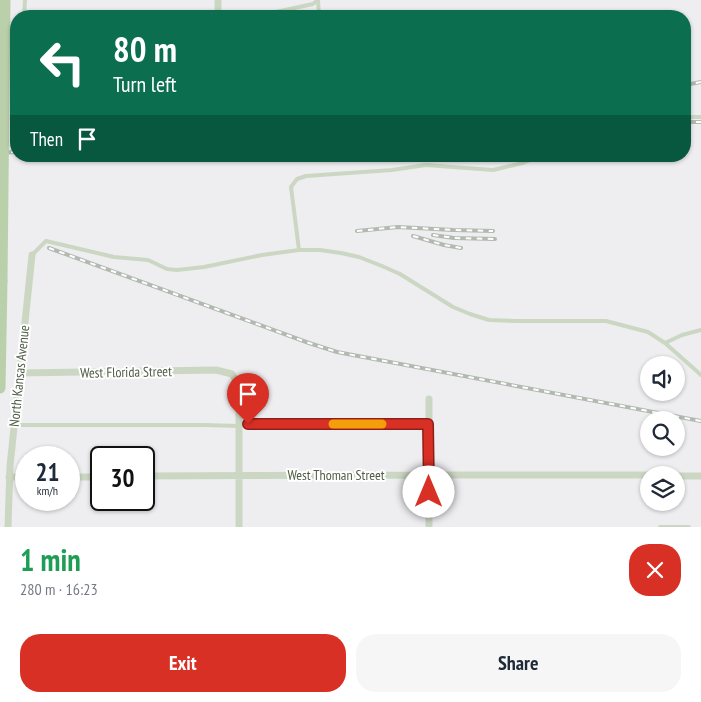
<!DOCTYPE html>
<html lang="en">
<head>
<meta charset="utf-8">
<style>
  body { margin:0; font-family:"PT Sans Narrow",sans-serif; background:#f6f6f7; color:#1f2937; height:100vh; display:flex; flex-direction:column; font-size:19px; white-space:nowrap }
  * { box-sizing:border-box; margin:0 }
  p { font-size:16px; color:#747a83 }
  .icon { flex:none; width:28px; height:28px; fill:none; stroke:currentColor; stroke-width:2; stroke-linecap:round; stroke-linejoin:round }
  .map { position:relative; height:527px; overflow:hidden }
  .sheet { display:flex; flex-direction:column; background:#fff; flex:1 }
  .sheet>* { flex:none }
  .top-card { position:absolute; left:10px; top:10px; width:681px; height:152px; border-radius:20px; box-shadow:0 1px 4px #0004; background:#0b6e4f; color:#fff; overflow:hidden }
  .buttons { position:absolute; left:640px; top:356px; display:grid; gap:10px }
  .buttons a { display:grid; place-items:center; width:45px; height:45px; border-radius:50%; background:#fff; box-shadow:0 1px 4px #0004; font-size:25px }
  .speed { position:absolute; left:15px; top:446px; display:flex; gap:10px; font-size:25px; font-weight:700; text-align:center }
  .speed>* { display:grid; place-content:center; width:65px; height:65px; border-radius:50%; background:#fff; box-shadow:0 1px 4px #0004; line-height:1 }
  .speed small { font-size:12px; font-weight:400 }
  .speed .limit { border:2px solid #111; border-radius:8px; background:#fff; color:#111 }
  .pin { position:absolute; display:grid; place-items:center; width:42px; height:42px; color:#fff; margin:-51px -21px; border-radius:50% 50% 50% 0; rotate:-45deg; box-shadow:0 0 5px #0007 }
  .pin .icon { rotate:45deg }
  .me { position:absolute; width:55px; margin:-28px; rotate:0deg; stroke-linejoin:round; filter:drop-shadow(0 0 4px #0008) }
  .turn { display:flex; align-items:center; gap:18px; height:105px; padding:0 20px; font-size:22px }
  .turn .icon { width:65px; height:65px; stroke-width:2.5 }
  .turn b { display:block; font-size:35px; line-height:42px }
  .then { display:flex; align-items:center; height:48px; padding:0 20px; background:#0003; gap:10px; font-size:19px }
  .round { display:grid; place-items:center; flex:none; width:52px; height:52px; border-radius:20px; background:#f6f6f7 }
  .head { display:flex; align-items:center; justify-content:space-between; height:85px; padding:0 20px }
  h1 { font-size:30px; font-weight:700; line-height:38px; color:#1e9e55 }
  .primary-button { display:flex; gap:10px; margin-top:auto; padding:10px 20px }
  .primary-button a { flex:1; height:58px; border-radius:20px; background:#d93025; color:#fff; font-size:20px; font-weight:700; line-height:58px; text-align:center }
  .primary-button a+a { background:#f6f6f7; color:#1f2937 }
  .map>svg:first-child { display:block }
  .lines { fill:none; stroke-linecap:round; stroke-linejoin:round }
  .service { stroke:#ccd7c3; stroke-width:4 }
  .minor { stroke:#ccd7c3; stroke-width:7 }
  .primary { stroke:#bad0ab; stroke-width:11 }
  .rail-casing { stroke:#b2b9b0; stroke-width:4 }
  .rail { stroke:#fff; stroke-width:2; stroke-dasharray:5.5; stroke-linecap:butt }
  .primary-bridge { stroke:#bad0ab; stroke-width:11 }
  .route-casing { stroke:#8d1f18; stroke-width:12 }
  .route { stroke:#d93025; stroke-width:9 }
  .slow { stroke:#f59e0b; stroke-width:9 }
  .labels { text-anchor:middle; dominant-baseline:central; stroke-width:4; stroke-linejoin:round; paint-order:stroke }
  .street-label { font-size:14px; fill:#4f5d44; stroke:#fff }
</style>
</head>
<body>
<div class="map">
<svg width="701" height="527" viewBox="0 0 701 527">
  <rect width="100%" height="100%" fill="#eeeef1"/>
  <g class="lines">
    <path class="service" d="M318,0L319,16
      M24,16L25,0
      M257,16L313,4L318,0
      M685,117H701
      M299,250L291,187L297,179L306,176L392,170L426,165L493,170L523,163L539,156
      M32,255L46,241L114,257L148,260L167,269L177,270L204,267L262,255L299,250H320L341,253L359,257L382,266L400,274L453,307L470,314L489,320L515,321H606L648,332L665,343L701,375
      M665,343L682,335L701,330
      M14,425H204L239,426L248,424H428
      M660,527H689"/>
    <path class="minor" d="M218,0V16
      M19,373L216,370L232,374L237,382L239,391V527
      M429,399V527
      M144,476L429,475H649
      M676,476H701
      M9,477H26
      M69,477H101
      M8,527L10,466L32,255"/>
    <path class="primary" d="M0,388L2,281"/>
    <defs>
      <path id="rail" d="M685,85L701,82
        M685,122H701
        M0,153L16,152
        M357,231L398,227L453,230L493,231
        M433,235L454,238L495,239
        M413,236L444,245L461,248
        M49,248L309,343L337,352L701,421"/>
    </defs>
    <use href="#rail" class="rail-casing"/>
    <use href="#rail" class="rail"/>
    <path class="primary-bridge" d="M2,281L5,0"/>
  </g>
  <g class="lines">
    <defs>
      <path id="route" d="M248,424H428L429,492"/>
    </defs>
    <use href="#route" class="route-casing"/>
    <use href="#route" class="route"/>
    <path class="slow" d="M333,424H382"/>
  </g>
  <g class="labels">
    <g class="street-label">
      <text transform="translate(126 372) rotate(-1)">West Florida Street</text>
      <text transform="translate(19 376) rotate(-84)">North Kansas Avenue</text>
      <text x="336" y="475">West Thoman Street</text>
    </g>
  </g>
</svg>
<div class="buttons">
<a><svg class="icon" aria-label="sound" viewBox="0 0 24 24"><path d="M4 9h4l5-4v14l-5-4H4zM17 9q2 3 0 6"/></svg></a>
<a><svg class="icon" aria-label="search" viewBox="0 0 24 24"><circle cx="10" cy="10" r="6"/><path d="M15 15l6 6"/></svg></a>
<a><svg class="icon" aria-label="layers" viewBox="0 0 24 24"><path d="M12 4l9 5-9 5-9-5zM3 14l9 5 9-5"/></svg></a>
</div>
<div class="speed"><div>21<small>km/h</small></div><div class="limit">30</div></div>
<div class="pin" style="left:248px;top:424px;background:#d93025"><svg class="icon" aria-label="arrive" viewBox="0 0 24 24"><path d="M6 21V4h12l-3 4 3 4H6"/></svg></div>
<svg class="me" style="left:429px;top:492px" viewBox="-20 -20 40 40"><circle r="19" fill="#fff"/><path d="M0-13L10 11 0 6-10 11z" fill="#d93025"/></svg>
<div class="top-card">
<div class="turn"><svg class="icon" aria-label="left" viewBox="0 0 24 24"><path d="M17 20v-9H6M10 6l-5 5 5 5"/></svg><div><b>80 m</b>Turn left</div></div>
<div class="then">Then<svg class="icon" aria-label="arrive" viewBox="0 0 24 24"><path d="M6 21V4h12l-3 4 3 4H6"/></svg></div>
</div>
</div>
<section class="sheet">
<div class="head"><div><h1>1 min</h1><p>280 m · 16:23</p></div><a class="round" style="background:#d93025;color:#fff"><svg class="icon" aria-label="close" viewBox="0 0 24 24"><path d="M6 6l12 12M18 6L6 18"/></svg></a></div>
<div class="primary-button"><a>Exit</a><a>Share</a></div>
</section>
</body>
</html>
